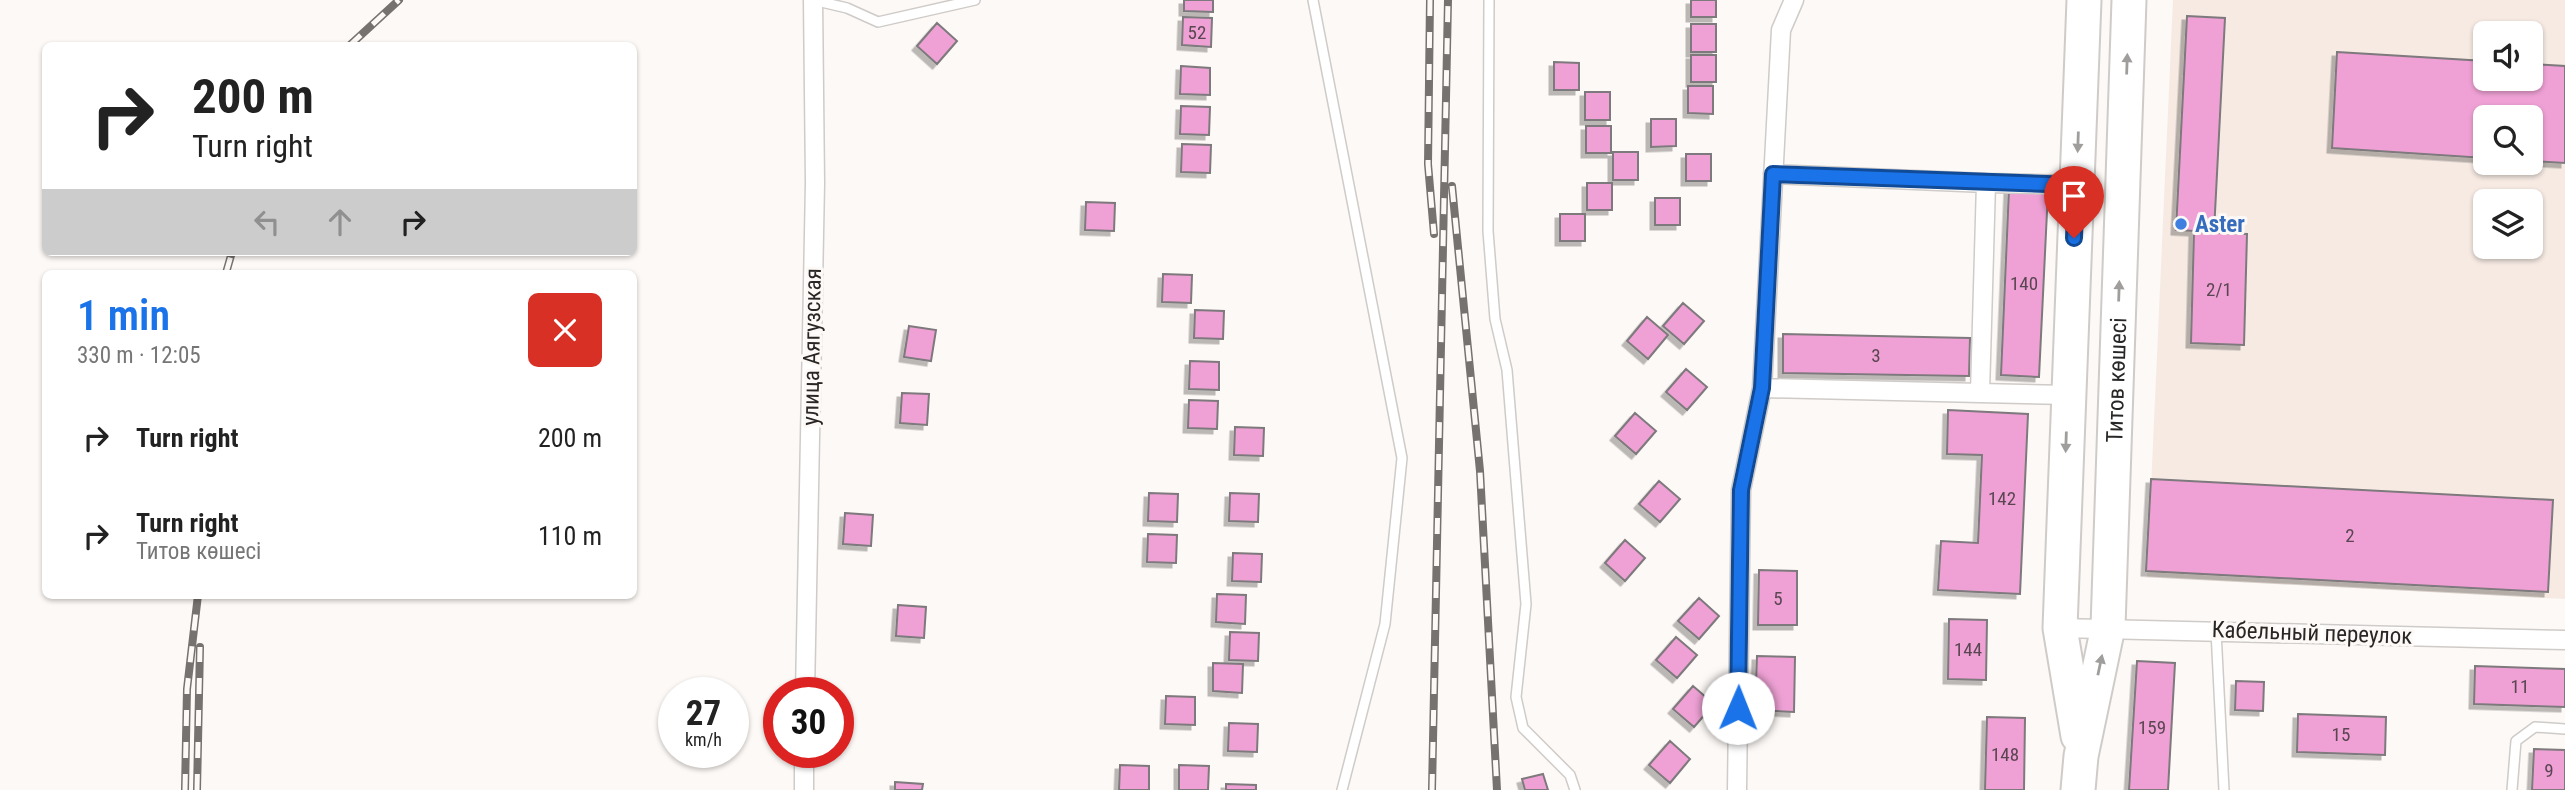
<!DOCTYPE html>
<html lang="en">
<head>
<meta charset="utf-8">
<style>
  body { margin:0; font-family:"Roboto Condensed",sans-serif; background:#f6f6f6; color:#222; height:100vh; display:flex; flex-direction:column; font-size:26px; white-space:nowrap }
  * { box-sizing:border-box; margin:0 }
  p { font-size:23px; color:#767676 }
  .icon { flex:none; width:38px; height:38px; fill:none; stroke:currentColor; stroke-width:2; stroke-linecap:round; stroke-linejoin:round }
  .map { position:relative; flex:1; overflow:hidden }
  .details { position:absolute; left:42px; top:270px; width:595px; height:329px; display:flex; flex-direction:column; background:#fff; border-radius:10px; box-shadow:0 2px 5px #0004 }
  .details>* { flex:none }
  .hud { position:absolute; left:42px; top:42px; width:595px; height:214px; border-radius:10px; box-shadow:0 2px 5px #0004; background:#fff; color:#222; overflow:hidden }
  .fabs { position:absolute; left:2473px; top:21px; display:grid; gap:14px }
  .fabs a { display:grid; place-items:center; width:70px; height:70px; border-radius:10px; background:#fff; box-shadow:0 2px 5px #0004; font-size:35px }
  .speed { position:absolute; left:658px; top:677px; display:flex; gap:14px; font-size:35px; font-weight:700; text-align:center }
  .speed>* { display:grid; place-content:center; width:91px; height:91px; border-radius:50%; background:#fff; box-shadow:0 2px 5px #0004; line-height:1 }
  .speed small { font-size:18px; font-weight:400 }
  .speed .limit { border:10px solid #d22; background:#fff; color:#111 }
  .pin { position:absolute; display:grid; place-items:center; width:60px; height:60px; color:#fff; margin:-72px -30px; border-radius:50% 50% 50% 0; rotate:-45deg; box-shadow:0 0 7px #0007 }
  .pin .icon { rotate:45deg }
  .me { position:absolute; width:77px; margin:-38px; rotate:1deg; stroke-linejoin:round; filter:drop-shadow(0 0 5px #0008) }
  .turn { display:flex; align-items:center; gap:24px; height:147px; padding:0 35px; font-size:32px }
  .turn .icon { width:91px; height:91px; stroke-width:2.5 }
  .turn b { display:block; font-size:49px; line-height:60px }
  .lanes { display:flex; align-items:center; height:66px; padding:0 35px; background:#0003; justify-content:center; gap:35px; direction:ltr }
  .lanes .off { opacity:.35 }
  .round { display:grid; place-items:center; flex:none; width:74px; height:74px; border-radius:10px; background:#f6f6f6 }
  .head { display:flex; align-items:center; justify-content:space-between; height:119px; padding:0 35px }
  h1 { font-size:42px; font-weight:600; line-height:52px; color:#1a73e8 }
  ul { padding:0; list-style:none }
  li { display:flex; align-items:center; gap:21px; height:98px; padding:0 35px }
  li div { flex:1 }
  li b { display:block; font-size:26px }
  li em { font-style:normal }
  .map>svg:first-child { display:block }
  .built { fill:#f6eae3; fill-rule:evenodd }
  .building { fill:#efa1d5; stroke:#7e797c; stroke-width:2; filter:url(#shadow) }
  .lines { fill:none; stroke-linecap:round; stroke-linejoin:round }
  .lane-casing { stroke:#cfcbc8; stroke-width:12 }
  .street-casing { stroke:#cfcbc8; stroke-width:21 }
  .highway-casing { stroke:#cfcbc8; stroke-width:37 }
  .lane { stroke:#fff; stroke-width:9 }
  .street { stroke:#fff; stroke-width:18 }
  .highway { stroke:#fff; stroke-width:33 }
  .rail-casing { stroke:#757270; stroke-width:8 }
  .rail { stroke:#fdf9f6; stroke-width:5; stroke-dasharray:16; stroke-linecap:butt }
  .oneway { fill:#9f9e9d }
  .route-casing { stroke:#114b97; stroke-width:18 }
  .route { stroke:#1a73e8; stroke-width:12 }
  .shop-dot { fill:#3f7fe0; stroke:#fdf9f6; stroke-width:2.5 }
  .labels { text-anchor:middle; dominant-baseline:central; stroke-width:6; stroke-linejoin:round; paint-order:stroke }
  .number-label { font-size:19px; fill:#5a4652 }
  .shop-label { font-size:23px; font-weight:bold; fill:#366cbe; stroke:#fdf9f6; text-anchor:start }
  .street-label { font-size:23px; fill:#292726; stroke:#fdf9f6 }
</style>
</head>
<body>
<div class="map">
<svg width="2565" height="790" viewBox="0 0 2565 790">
  <defs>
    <filter id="shadow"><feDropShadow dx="-4.5" dy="4.5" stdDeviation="0" flood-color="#0004"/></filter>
  </defs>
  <rect width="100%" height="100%" fill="#fdf9f6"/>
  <path class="built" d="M2173,0H2565V599L2147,577ZM2485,33H2530V79H2485ZM2485,117H2530V163H2485ZM2485,201H2530V247H2485Z"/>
  <path class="building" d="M1184,0H1213V12L1184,11Z
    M1691,0H1716V17H1691Z
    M2187,16L2225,18L2214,232L2176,230Z
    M1183,17L1212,18L1211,47L1182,45Z
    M937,23L957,41L937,64L917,46Z
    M1691,24H1716V52H1691Z
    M2337,52L2485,61V79H2530V64L2565,66V163L2530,161V117H2485V158L2332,148Z
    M1691,55H1716V82H1691Z
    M1554,62L1579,63V90H1554Z
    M1181,66L1210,68V95L1180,94Z
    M1688,86H1713V114L1688,113Z
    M1585,92H1610V120H1585Z
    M1181,106L1210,107L1209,135L1180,134Z
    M1651,119H1676V146L1651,147Z
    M1586,126H1611V153H1586Z
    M1182,144L1211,145L1210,173L1181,172Z
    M1613,152H1638V180H1613Z
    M1686,154H1711V181H1686Z
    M1587,183H1612V210H1587Z
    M2009,189L2048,191L2039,377L2001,375Z
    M1655,198H1680V225H1655Z
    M1086,202L1115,203L1114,231L1085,230Z
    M1560,214H1585V241H1560Z
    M2194,232L2247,234L2244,345L2191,343Z
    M1163,274L1192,275L1191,303L1162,302Z
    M1683,303L1704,321L1684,344L1663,326Z
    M1195,310L1224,311L1223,339L1194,338Z
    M1647,317L1668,335L1648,359L1627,341Z
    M909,326L936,330L931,361L904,357Z
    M1783,334L1970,338L1969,376L1783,373Z
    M1190,361L1219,362V390L1189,389Z
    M1686,369L1707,387L1687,410L1666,392Z
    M902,393L929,394L927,425L900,423Z
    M1189,400L1218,401L1217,429L1188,428Z
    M1948,410L2028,414L2020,594L1938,590L1941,541L1978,543L1982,455L1947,454Z
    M1635,413L1656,431L1636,454L1615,436Z
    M1235,427L1264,428L1263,456L1234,455Z
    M2151,479L2553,500L2548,592L2146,571Z
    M1659,481L1680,499L1660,522L1639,504Z
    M1149,493L1178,494L1177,522L1148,521Z
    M1230,493L1259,494L1258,522L1229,521Z
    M845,513L873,515L871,546L843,544Z
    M1148,534L1177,535L1176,563L1147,562Z
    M1625,540L1645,558L1625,581L1605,563Z
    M1233,553L1262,554L1261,582L1232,581Z
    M1759,570L1797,571V625H1758Z
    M1217,594L1246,595L1245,624L1216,622Z
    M1699,598L1719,616L1699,639L1678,621Z
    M898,605L926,607L924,638L896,636Z
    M1949,619L1987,620L1986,680L1948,679Z
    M1230,632L1259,633L1258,661L1229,660Z
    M1676,637L1697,655L1677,678L1656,660Z
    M1757,656L1795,657L1794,712L1755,710Z
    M2137,661L2175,663L2168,790H2129Z
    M1213,663L1243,664L1242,693L1213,691Z
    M2475,666L2565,669V707L2474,704Z
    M2236,681L2264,682L2263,711L2235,710Z
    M1693,686L1714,704L1694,727L1673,709Z
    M1166,696L1195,697V725L1165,724Z
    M2298,714L2386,717L2385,755L2297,752Z
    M1987,717L2025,718L2024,790H1985Z
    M1229,723L1258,724L1257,752L1228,751Z
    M1670,741L1690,759L1670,783L1649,765Z
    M2534,749L2565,750V790H2532Z
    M1120,765L1149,766V790H1119Z
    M1179,765L1209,766L1208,790H1179Z
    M1543,774L1548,790H1525L1522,779Z
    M895,782L923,784L922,790H895Z
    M1226,784L1256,785V790H1226Z"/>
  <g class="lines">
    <defs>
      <path id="lane" d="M813,0L847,8L878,22L975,0
        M1313,0L1402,458L1385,624L1342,790
        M1489,0L1488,231L1495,319L1507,370L1526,604L1516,697L1523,728L1570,775L1575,790
        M2216,631L2224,790
        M2512,790L2516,741L2535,727L2565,729"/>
      <path id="street" d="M1773,174L1986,183
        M1762,388L1980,393
        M2068,395L1980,393L1986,183L2076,185
        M2060,628L2565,640
        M805,693L815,183L813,0
        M804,790V752
        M1737,790L1741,490L1762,388L1781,30L1794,0"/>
      <g id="highway">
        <path d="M2078,736L2060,628L2084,0"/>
        <path id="s1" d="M2078,790L2081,756L2108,627L2129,0"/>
      </g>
    </defs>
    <use href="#lane" class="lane-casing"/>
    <use href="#street" class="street-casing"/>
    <use href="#highway" class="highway-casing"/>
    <use href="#lane" class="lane"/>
    <use href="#street" class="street"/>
    <use href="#highway" class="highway"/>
    <defs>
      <path id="rail" d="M1430,0L1428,164L1434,234
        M349,46L399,0
        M1452,186L1480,471L1497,790
        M226,273L232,252
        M185,790L187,689L198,595
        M197,790L200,647
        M1432,790L1448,0"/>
    </defs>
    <use href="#rail" class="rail-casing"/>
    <use href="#rail" class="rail"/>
  </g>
  <defs><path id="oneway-solid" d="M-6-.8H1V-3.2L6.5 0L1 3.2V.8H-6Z" transform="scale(1.75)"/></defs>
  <g class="oneway">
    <use href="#oneway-solid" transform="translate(2127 64) rotate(-88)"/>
    <use href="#oneway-solid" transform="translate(2078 142) rotate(92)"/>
    <use href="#oneway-solid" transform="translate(2119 291) rotate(-88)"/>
    <use href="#oneway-solid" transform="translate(2066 442) rotate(92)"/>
    <use href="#oneway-solid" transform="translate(2100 665) rotate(-78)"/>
  </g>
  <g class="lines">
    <defs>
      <path id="route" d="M1738,708L1741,490L1762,388L1773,174L2076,185L2074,238"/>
    </defs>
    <use href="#route" class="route-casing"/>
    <use href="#route" class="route"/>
  </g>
  <circle class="shop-dot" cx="2181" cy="224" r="7"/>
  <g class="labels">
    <g class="number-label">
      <text x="1197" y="32">52</text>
      <text x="2024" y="283">140</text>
      <text x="2219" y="289">2/1</text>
      <text x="1876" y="355">3</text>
      <text x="2002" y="498">142</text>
      <text x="2350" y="535">2</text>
      <text x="1778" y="598">5</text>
      <text x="1968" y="649">144</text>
      <text x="2520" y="686">11</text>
      <text x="2152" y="727">159</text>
      <text x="2341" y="734">15</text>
      <text x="2005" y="754">148</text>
      <text x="2549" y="770">9</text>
    </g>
    <g class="shop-label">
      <text x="2195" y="224">Aster</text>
    </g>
    <g class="street-label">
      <text transform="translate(812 347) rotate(-89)">улица Аягузская</text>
      <text stroke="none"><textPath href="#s1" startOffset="413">Титов көшесі</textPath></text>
      <text transform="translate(2312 633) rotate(2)">Кабельный переулок</text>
    </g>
  </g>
</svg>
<div class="fabs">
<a><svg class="icon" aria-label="sound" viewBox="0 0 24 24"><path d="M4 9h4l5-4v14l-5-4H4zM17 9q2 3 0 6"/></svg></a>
<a><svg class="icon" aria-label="search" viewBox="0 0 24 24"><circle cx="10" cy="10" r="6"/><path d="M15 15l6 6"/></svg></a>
<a><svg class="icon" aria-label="layers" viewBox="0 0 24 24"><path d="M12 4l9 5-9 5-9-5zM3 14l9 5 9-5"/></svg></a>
</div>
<div class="speed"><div>27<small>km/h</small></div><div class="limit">30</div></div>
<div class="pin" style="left:2074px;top:238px;background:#d93025"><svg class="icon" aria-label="arrive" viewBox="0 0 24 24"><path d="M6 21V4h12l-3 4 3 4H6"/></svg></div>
<svg class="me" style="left:1738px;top:708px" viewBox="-20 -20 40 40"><circle r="19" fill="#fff"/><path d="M0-13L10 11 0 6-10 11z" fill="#1a73e8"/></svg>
<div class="hud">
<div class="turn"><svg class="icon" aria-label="right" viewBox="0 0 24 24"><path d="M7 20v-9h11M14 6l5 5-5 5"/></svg><div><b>200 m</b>Turn right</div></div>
<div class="lanes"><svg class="icon off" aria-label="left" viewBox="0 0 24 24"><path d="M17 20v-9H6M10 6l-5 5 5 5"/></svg><svg class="icon off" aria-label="ahead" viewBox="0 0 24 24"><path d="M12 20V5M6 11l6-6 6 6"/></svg><svg class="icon" aria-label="right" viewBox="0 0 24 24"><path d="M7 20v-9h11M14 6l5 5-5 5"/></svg></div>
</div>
<section class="details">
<div class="head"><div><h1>1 min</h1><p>330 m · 12:05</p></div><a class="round" style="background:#d93025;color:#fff"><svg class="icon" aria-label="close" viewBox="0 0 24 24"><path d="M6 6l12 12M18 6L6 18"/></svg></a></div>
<ul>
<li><svg class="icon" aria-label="right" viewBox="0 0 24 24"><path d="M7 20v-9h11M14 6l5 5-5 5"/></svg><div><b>Turn right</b></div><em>200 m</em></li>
<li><svg class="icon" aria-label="right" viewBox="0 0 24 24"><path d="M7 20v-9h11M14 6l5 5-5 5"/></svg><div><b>Turn right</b><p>Титов көшесі</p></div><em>110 m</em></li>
</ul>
</section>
</div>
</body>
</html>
